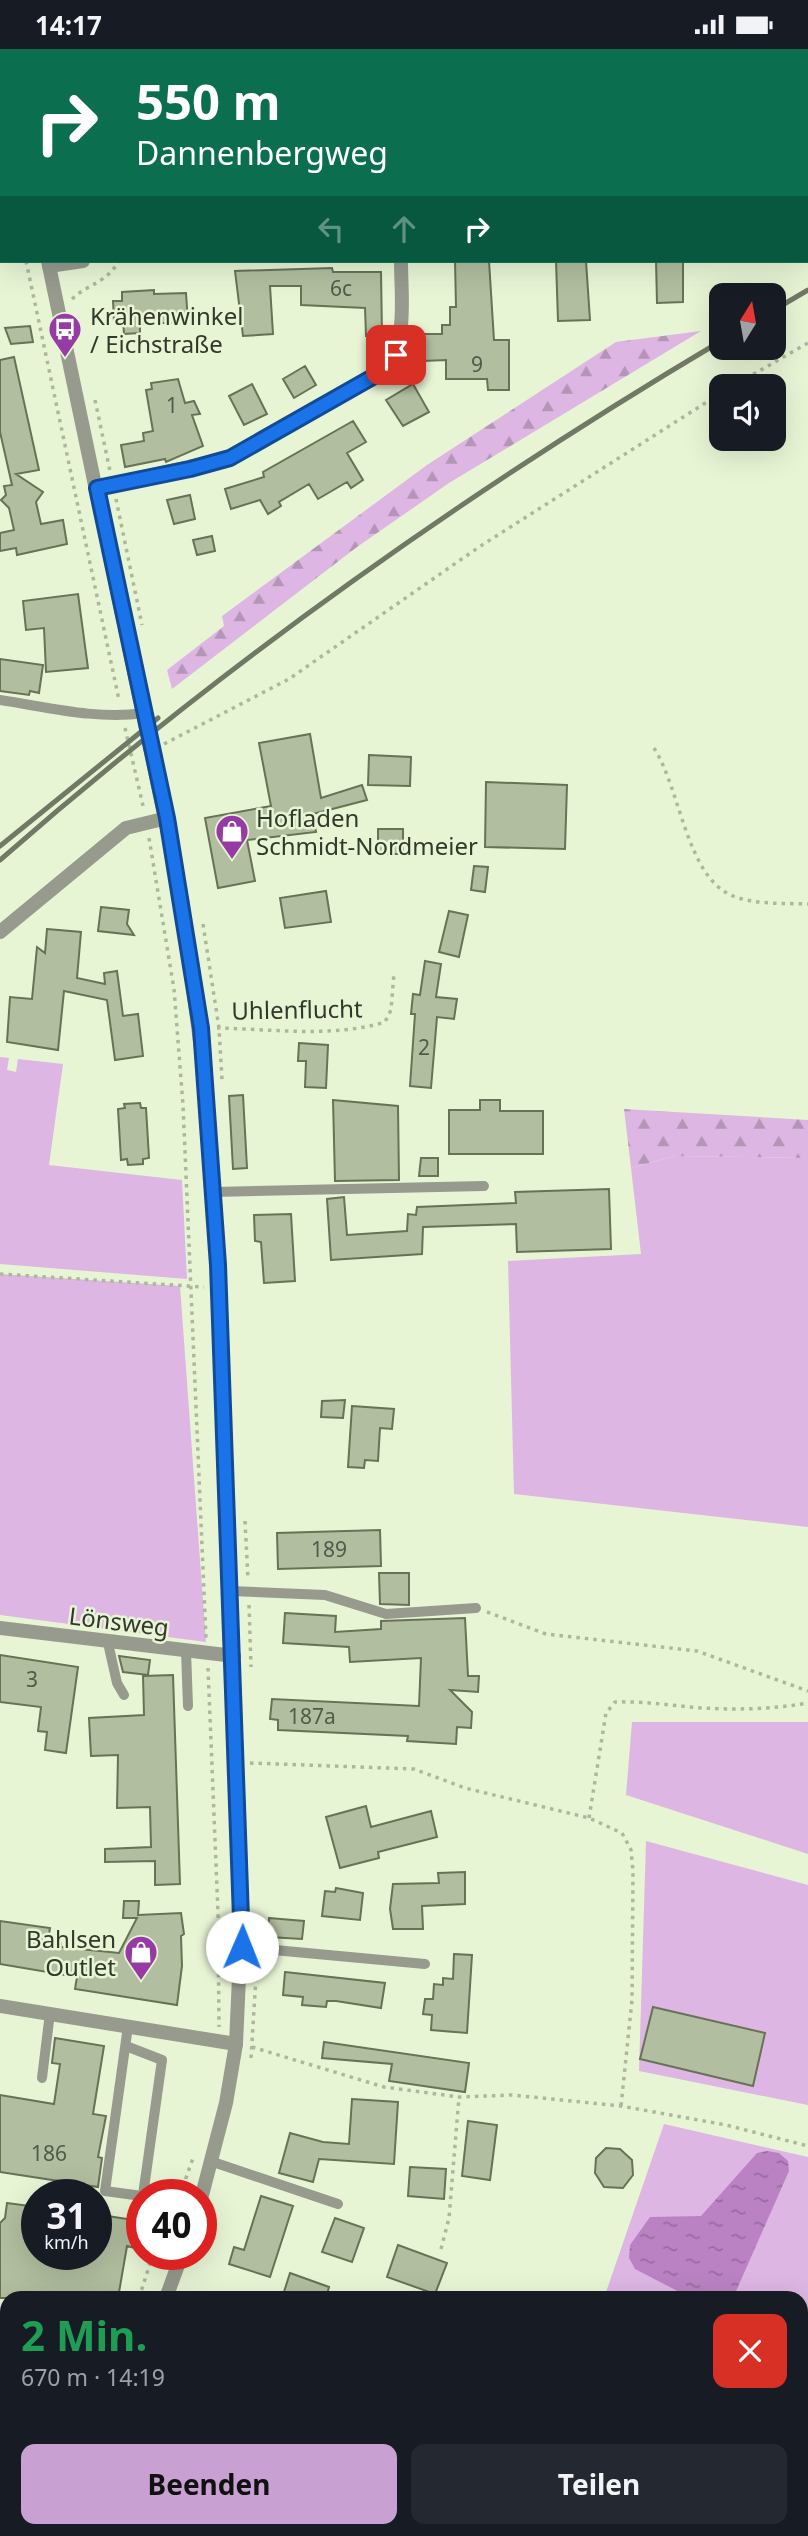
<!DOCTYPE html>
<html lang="de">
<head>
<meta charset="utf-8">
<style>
  body { margin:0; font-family:"Noto Sans",sans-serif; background:#242831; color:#f1f3f6; height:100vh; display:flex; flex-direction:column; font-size:26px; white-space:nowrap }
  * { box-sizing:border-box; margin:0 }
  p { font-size:23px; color:#9ea1a6 }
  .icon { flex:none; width:38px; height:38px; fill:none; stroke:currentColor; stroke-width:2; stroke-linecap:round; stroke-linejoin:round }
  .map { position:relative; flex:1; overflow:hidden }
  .panel { position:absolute; left:0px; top:2242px; width:808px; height:247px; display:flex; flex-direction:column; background:#171b24; border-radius:21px 21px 0 0; box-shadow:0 7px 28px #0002 }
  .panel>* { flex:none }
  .top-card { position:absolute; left:0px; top:0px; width:808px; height:214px; box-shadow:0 7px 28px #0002; background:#0b6e4f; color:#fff; overflow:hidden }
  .needle { width:46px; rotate:11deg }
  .tools { position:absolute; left:709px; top:234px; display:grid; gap:14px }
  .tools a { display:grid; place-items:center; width:77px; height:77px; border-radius:14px; background:#171b24; box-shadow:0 7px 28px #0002; font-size:35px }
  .speed { position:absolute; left:21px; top:2130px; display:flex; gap:14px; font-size:35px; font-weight:700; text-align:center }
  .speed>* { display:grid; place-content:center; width:91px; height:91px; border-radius:50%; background:#171b24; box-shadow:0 7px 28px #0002; line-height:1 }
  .speed small { font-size:18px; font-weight:400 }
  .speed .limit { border:10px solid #d22; background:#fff; color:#111 }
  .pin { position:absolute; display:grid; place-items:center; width:60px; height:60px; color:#fff; margin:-30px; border-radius:14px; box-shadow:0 4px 10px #0006 }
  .me { position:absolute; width:77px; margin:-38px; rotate:1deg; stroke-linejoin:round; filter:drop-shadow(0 0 5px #0008) }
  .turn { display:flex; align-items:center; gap:24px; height:147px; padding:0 21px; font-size:32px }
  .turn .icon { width:91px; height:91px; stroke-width:2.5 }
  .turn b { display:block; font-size:49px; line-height:60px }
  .lanes { display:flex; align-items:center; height:66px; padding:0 21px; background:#0003; justify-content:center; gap:35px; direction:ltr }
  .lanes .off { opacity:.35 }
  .round { display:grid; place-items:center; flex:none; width:74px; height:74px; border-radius:14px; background:#242831 }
  .head { display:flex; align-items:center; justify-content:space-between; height:119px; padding:0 21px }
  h1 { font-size:42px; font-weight:700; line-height:52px; color:#1e9e55 }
  .button { display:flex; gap:14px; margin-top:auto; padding:14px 21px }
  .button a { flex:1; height:80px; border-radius:14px; background:#c8a0d1; color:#111; font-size:28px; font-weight:700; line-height:80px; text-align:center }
  .button a+a { background:#242831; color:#f1f3f6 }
  .status { display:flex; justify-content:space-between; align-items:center; height:49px; padding:0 35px; background:#171b24; direction:ltr }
  .status svg { height:19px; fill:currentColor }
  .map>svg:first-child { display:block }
  .grass { fill:#ddb6e3 }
  .forest { fill:url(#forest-firs) }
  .water { fill:url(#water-ripples) }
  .building { fill:#b1be9f; stroke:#677256; stroke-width:2 }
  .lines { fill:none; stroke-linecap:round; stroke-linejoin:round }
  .path { stroke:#adb79e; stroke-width:3.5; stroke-dasharray:3.5 5; stroke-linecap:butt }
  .service { stroke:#969b8e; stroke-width:10 }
  .minor { stroke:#969b8e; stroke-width:14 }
  .tertiary { stroke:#969b8e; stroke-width:14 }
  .rail { stroke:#717966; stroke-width:5 }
  .route-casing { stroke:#114b97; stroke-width:18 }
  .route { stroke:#1a73e8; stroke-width:12 }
  .labels { text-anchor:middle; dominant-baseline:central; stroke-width:5; stroke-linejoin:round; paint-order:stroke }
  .number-label { font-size:21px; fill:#525a49 }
  .poi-label { font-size:24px; fill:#33382c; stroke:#e8f5d5; text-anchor:start }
  .street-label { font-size:24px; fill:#33382c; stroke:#e8f5d5 }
</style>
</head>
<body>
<div class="status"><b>14:17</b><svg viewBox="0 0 49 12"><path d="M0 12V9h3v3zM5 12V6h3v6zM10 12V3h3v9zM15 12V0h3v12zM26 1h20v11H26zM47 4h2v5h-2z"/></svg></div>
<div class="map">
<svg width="808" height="2487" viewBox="0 0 808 2487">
  <defs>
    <pattern id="forest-firs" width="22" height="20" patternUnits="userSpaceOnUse" patternTransform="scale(1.75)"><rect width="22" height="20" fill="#ddb6e3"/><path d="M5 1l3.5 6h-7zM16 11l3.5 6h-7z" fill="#b495b8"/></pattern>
    <pattern id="water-ripples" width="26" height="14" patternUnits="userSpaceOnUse" patternTransform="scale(1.75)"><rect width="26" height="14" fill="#ba82c3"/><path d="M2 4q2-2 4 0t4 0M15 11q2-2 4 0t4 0" fill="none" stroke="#986b9f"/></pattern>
  </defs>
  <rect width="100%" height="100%" fill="#e8f5d5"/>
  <path class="grass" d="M0,1008L9,1009L7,1021L16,1023L18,1010L63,1015L49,1116L182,1131L187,1230L0,1215Z
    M675,1107L808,1109V1478L514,1445L508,1212L641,1205L631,1119Z
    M0,1225L180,1237L206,1593L0,1566Z
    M632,1673H808V1805L626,1746Z
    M646,1792L808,1836V2056L639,2022Z
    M664,2075L808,2108V2389H802V2249H604Z"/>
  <path class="forest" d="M701,282L449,434L357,498L172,640L167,621L224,577L222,567L427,416L616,293Z
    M624,1060L808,1071V1109L675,1107L631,1119Z"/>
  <path class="water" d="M767,2102L779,2104L788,2112L789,2122L733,2249H691L635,2220L629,2209L630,2196L650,2168L701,2167L757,2104Z"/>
  <path class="building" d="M455,212H489L494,291H509V341H488L487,330H446V311L423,312V285H442V276H450V258H456Z
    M556,212H586L590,271L558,272Z
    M656,212H683V253L657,254Z
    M332,219L333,223H381L382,286L366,287L365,259L301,256V237H270L273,285L243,287L235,222Z
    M154,241V245L186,244L188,273L140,275V284L124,285L123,272L114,273L113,252H122V243Z
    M30,277L33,293L11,295L5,279Z
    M14,308L39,421L16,425L43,443L36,453L41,475L63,471L67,495L17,506L16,499L0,502V484L14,481L9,459L1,451L6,446L4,437L12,436L0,383V311Z
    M305,317L316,336L294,349L283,330Z
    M178,330L185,354L194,352L200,365L192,366L203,397L166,413L165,410L125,418L121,396L144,392L143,384L153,382L146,341L152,340L151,334Z
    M252,335L267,365L244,376L229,347Z
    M413,335L429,363L403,377L386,351Z
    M353,372L366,393L347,404L363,431L351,439L347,433L318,450L309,435L279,453L281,457L268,465L260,451L231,460L225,440L264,428L263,423Z
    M190,446L195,470L174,475L167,451Z
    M212,487L215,502L197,506L193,491Z
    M78,545L88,619L46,623L44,579L26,581L23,552Z
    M0,610L43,616L39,644L30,642L29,646L0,642Z
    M310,685L321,749L362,736L367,751L313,765L316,783L247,791L255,832L218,839L205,769L271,757L259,694Z
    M369,706L411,708L410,737L368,736Z
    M486,733L567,736L565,800L485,798Z
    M378,780H403V805H378Z
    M474,817L488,818L485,843L471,841Z
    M326,842L331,873L285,879L280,849Z
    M101,858L129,861L127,875L134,886L98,882Z
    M449,862L468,866L459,908L439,903Z
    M47,880L81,883L77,929L105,935L104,924L117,922L123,967L138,965L143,1007L115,1011L107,951L64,942L58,1001L7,993L10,948L32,950L37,898L45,904Z
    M425,912L441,915L436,948L457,950L454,970L437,968L431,1039L410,1037L415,965H411L413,945L420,946Z
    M299,994L328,996L326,1039L305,1038L306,1012H298Z
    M243,1046L247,1119L233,1120L229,1047Z
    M333,1051L398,1057L399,1131L335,1132Z
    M480,1051H500V1062H543V1105H449V1061H480Z
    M140,1054L141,1059H146L149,1109L143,1110V1115L128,1116L127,1110L121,1111L118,1060L125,1059L124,1055Z
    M421,1109H438V1127H419Z
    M609,1140L611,1200L517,1203L516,1175L423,1178L422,1205L331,1211L327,1150L344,1148L347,1186L407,1182L408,1165L416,1166L417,1158L516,1154L515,1143Z
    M291,1165L295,1232L264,1234L261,1193L255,1192L254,1166Z
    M345,1351L343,1369L321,1368L322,1352Z
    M352,1357L394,1360L392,1380L380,1379L378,1412L365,1411L364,1419L348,1418Z
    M380,1481L381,1517L278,1520L277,1484Z
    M379,1524H409V1556L380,1555Z
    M285,1564L336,1567L335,1583L381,1580V1572L465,1569L468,1627H479L478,1643L450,1641L472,1663L471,1679L457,1678L456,1695L407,1692L408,1687L278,1681V1671L270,1670L272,1650L419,1657L421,1609L350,1613L349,1598L283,1594Z
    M0,1606L78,1618L66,1704L45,1701L47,1683L38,1682L41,1658L0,1653Z
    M119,1607L150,1611L148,1626L123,1623Z
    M173,1626L180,1835L155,1836V1812L105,1813V1800L151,1798L150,1758L117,1759L118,1706L91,1707L89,1669L144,1666L143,1627Z
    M366,1757L371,1778L431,1762L437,1788L378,1803L379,1809L340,1819L326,1768Z
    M465,1823V1855L422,1857L423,1880H393L390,1860L393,1835L439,1834L438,1824Z
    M336,1839L363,1844L360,1871L322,1867L325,1842L335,1843Z
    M124,1852H139L138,1866L181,1864L184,1885L181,1887L182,1917L177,1956L75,1940L77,1928L0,1915V1872L50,1879L48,1892L61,1894V1898L119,1904L137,1869H123Z
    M269,1869L304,1872L302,1890L268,1888Z
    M454,1905L472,1906L467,1984L431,1981L432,1966L423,1965L425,1950H433L434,1935L443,1936V1929L453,1930Z
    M285,1923L385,1934L381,1959L336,1952H327L326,1958L302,1956L303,1948L283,1946Z
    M653,1958L765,1984L753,2037L640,2010Z
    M55,1989L104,1997L93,2065L106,2067L98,2108L102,2109L98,2138L0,2123V2046L54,2055L60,2015L52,2014Z
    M324,1993L469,2014L465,2043L389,2032L392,2015L322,2009Z
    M352,2050L398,2053L394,2115L319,2110L313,2133L279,2124L290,2084L323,2093L349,2095Z
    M468,2072L497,2076L490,2131L462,2127Z
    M606,2099L620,2100L632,2111L633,2126L623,2139L604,2138L595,2124L596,2109Z
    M410,2118L446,2120L444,2150L408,2147Z
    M261,2147L293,2157L270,2228L229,2215L234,2198L244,2201Z
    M7,2154L30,2157L27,2173L37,2174V2205H96L101,2166L140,2172L135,2199L127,2197L118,2249H0V2174L5,2169Z
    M335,2169L364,2179L352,2213L322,2203Z
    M398,2196L447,2214L435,2245L387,2228Z
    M290,2224L329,2238L326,2249H282Z"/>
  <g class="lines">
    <path class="path" d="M785,0V2
      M0,97L2,105
      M26,212L119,651
      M72,250C91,233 105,235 119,212
      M731,338L808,294
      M95,351L110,422
      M116,450L142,576
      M125,679L144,761
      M164,695L289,630L479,498L721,344
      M654,699C681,741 686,828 733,847C756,856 784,854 808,855
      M149,789L174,940L183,1056L206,1590
      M203,875L219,979L222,1031
      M217,979C271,980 333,989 385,973L391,961L394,924
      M0,1225L204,1238
      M245,1472L248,1530
      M249,1556L251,1618
      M487,1563L546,1585L697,1602L808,1642
      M208,1619L218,1864L219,1978
      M250,1714L414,1720L465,1739L589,1769L622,1784L631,1801L633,1822L632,1951L621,2057
      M589,1769L606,1664L615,1653C645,1652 674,1657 703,1659C738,1661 774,1660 808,1654
      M252,1998L384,2038L459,2048L512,2046L621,2057L726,2076L808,2097
      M251,2009L257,1912
      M180,2146L193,2109
      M201,2198L214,2159
      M441,2200L449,2169L459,2048
      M139,2249L153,2205
      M0,2308L7,2310
      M324,2482L340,2487
      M14,2487L17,2482
      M85,2487L88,2482"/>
    <path class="service" d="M0,651C47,658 97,671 144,664
      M214,1143L484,1137
      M230,1542L325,1546L386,1565L476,1559
      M108,1594L117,1634L124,1646
      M186,1602L188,1657
      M242,1898L425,1915
      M128,1977L105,2142L142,2147
      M126,1997L162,2011L143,2146
      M42,2029L50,1964
      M213,2113L338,2155
      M421,2487L423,2482
      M555,2487L556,2482
      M779,2487L780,2482"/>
    <path class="minor" d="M386,0V2
      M686,2L687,0
      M807,69H808
      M49,217L83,212
      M97,438L230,409L385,321C408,289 401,250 401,212
      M0,883L126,779L167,769
      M0,1579L234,1607
      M0,1957L236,1995"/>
    <path class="tertiary" d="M0,0L2,6
      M48,212L182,851L206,1040L219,1240L242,1861L236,1995L226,2054L201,2150
      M166,2249L182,2205
      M0,2343L7,2345
      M379,2482L393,2487
      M54,2487L57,2482"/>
    <path class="rail" d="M774,261L808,241
      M0,797L158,669
      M0,811C224,615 465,444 721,292"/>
  </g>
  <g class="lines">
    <defs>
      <path id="route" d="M242,1898L218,1216L201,979L167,769L97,439L190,420L230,409L385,321L396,306"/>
    </defs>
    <use href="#route" class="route-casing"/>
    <use href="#route" class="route"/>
  </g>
  <defs>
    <symbol id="bus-pin" viewBox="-11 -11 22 30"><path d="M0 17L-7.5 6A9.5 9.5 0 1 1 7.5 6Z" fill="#963aa4" stroke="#e8f5d5"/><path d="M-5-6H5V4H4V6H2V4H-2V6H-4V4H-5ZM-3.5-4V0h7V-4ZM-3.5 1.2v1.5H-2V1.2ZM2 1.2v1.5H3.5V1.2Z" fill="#fff"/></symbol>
    <symbol id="shop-pin" viewBox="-11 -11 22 30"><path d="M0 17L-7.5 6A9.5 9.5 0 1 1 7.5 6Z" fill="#963aa4" stroke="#e8f5d5"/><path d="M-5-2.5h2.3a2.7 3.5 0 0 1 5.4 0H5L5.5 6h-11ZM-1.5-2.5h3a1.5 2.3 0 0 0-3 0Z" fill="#fff"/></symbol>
  </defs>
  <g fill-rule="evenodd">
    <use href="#bus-pin" x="46" y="261" width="38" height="52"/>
    <use href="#shop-pin" x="213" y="763" width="38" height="52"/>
    <use href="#shop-pin" x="122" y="1884" width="38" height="52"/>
  </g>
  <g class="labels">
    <g class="number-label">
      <text x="341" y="239">6c</text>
      <text x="477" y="315">9</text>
      <text x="172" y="356">1</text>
      <text x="424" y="998">2</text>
      <text x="329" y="1500">189</text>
      <text x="32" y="1630">3</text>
      <text x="312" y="1667">187a</text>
      <text x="49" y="2104">186</text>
    </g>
    <g class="poi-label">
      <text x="90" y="266">Krähenwinkel<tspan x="90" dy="28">/ Eichstraße</tspan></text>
      <text x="256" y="768">Hofladen<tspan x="256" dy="28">Schmidt-Nordmeier</tspan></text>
      <text x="116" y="1889" text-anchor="end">Bahlsen<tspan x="116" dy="28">Outlet</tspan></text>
    </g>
    <g class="street-label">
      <text transform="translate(297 960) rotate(-1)">Uhlenflucht</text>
      <text transform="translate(119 1572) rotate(7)">Lönsweg</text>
    </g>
  </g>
</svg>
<div class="tools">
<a><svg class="needle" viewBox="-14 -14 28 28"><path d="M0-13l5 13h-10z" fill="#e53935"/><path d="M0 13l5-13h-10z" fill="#9ea1a6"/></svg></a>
<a><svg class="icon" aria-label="sound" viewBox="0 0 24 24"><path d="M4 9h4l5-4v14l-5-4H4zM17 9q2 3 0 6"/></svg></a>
</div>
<div class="speed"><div>31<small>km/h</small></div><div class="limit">40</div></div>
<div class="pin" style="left:396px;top:306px;background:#d93025"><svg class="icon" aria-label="arrive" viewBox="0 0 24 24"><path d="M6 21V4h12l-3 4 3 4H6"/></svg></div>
<svg class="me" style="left:242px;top:1898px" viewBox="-20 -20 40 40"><circle r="19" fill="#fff"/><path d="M0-13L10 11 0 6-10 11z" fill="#1a73e8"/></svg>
<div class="top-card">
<div class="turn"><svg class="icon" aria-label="right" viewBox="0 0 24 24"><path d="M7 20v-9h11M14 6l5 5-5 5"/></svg><div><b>550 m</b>Dannenbergweg</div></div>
<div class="lanes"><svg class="icon off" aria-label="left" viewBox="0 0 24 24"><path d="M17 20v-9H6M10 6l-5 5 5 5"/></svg><svg class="icon off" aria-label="ahead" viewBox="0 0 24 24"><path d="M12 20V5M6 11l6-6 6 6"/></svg><svg class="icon" aria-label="right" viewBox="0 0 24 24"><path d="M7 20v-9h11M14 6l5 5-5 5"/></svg></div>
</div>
<section class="panel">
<div class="head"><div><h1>2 Min.</h1><p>670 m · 14:19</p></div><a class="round" style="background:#d93025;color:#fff"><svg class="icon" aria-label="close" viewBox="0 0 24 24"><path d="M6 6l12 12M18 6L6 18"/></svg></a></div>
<div class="button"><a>Beenden</a><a>Teilen</a></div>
</section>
</div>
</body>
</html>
